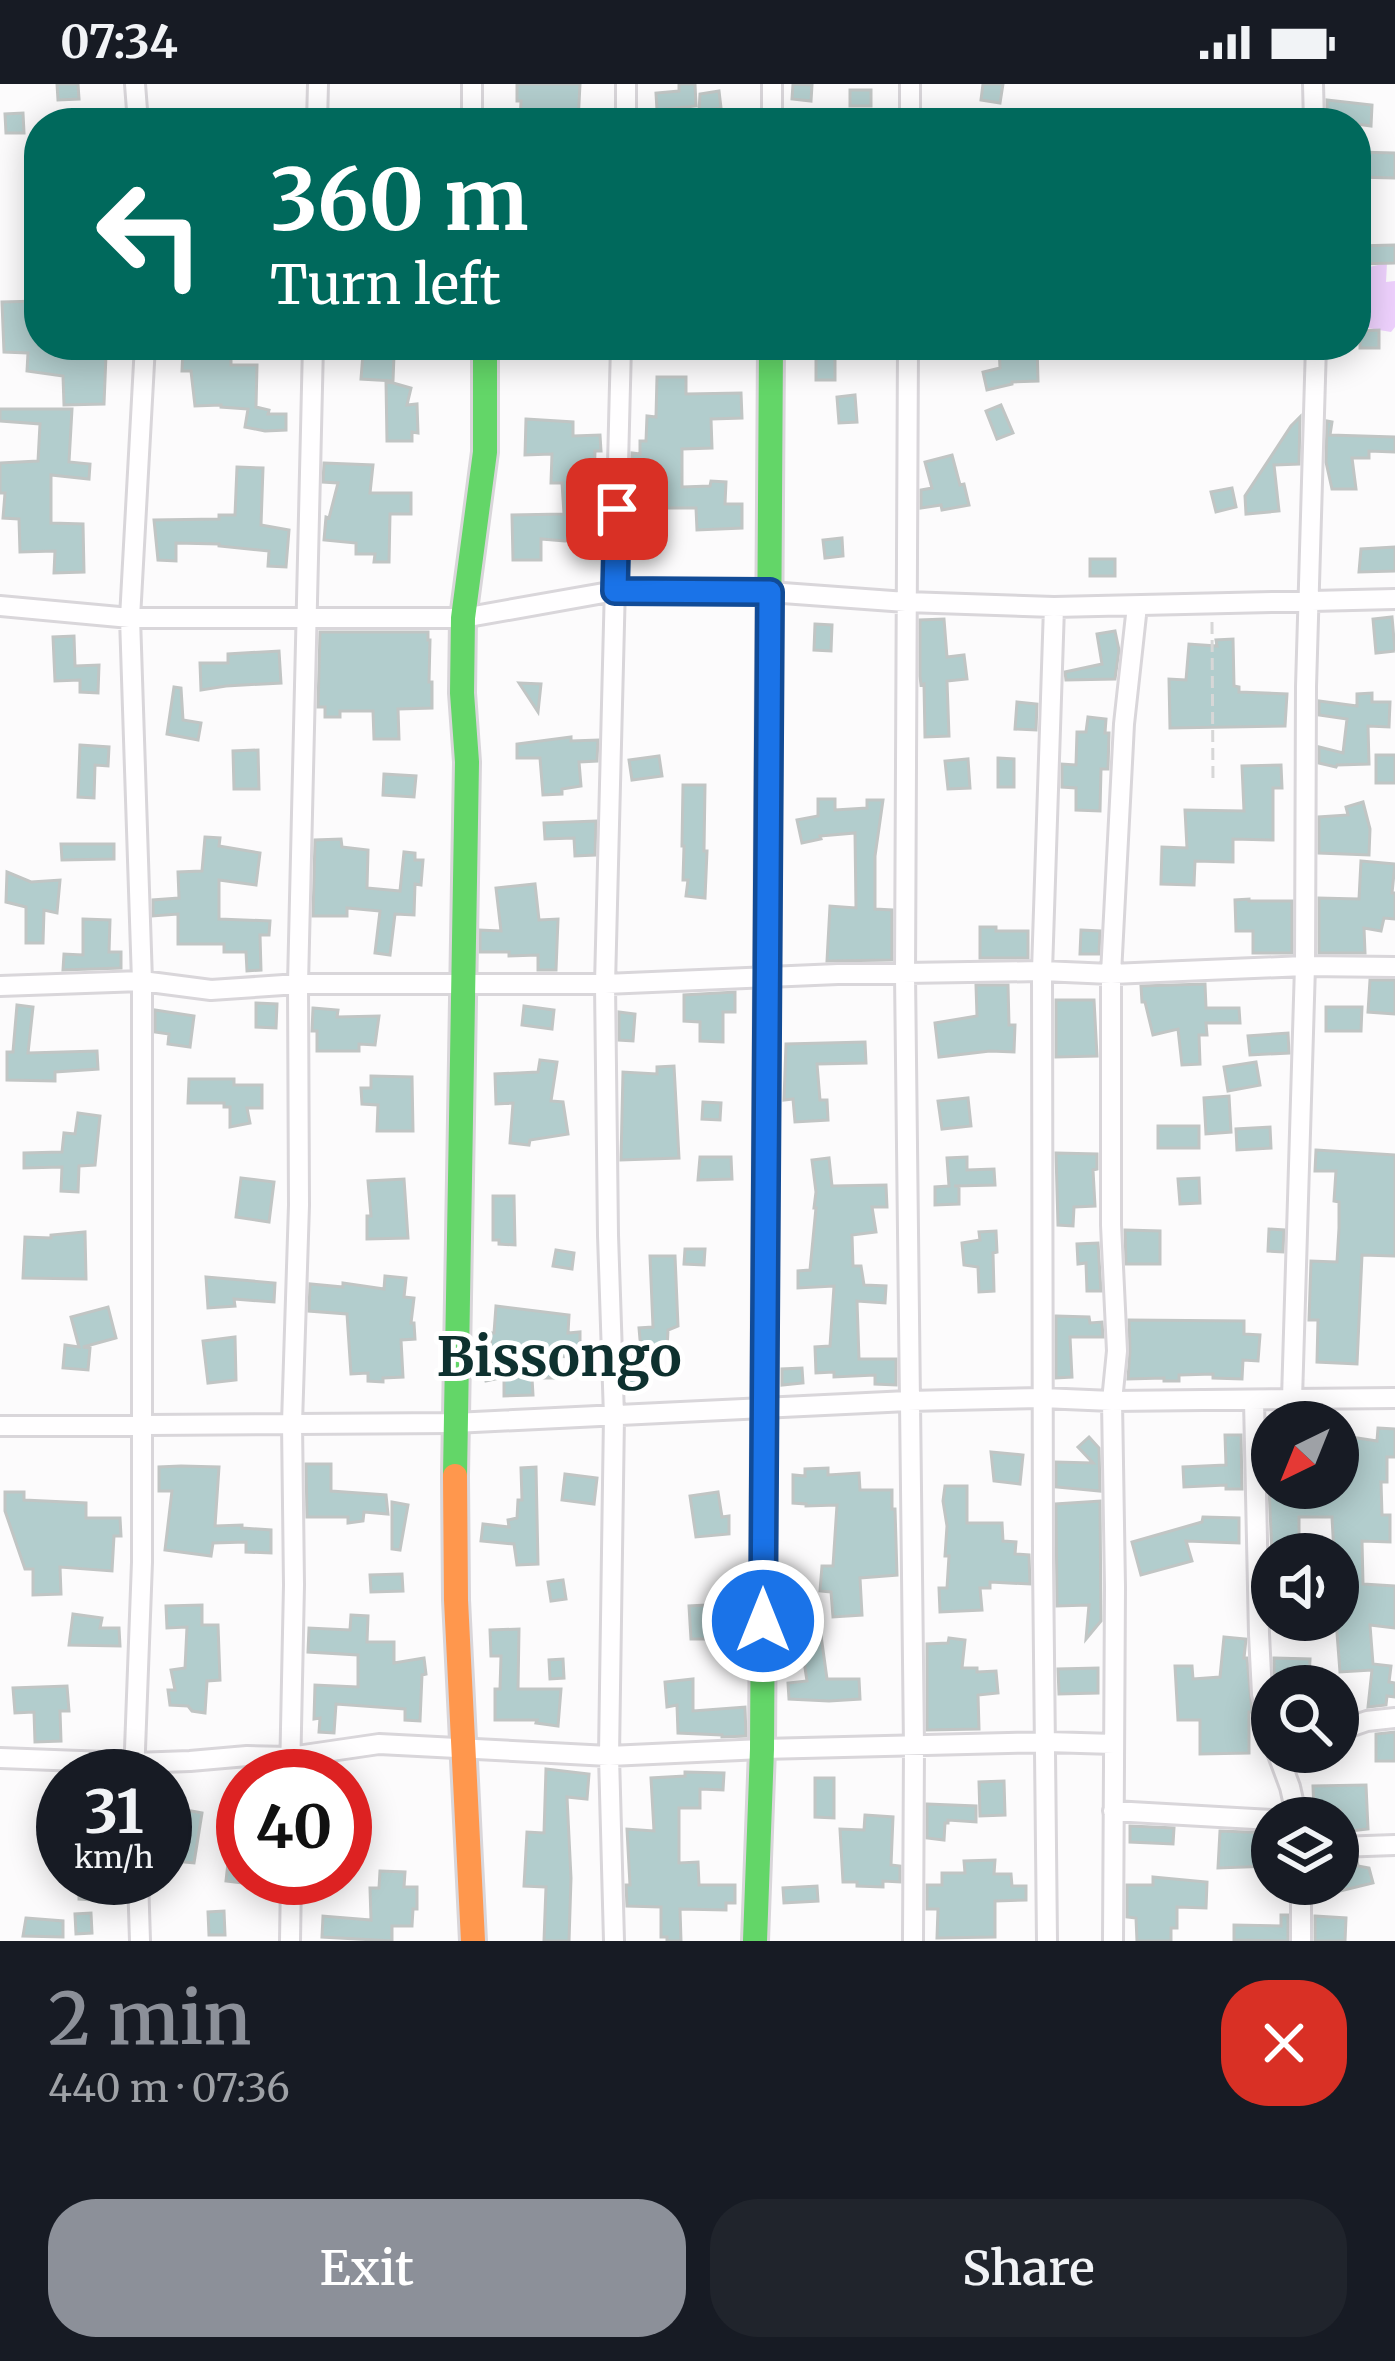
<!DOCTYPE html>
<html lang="en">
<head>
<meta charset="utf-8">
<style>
  body { margin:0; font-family:Merriweather,serif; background:#20242c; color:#f1f3f6; height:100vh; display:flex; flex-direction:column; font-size:45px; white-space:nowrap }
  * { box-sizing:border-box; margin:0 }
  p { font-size:39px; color:#9ea1a6 }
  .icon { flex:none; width:66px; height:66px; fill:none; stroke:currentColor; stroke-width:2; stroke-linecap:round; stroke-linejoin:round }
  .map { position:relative; height:1857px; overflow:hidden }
  .details { display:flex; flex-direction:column; background:#171b24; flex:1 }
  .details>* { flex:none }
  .guide { position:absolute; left:24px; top:24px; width:1347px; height:252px; border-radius:48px; box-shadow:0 6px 30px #0003; background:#00695c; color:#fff; overflow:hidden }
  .needle { width:78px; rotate:223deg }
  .controls { position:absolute; left:1251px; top:1317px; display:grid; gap:24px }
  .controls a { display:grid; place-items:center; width:108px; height:108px; border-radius:50%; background:#171b24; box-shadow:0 6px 30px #0003; font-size:60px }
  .speed { position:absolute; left:36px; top:1665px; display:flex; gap:24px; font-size:60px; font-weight:700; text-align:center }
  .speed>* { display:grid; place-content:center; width:156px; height:156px; border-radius:50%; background:#171b24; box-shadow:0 6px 30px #0003; line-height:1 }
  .speed small { font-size:30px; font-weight:400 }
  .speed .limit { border:18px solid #d22; background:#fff; color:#111 }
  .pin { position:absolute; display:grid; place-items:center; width:102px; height:102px; color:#fff; margin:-51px; border-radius:24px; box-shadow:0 6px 18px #0006 }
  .me { position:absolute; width:132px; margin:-66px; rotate:0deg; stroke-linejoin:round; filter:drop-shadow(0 0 9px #0008) }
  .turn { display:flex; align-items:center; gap:42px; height:252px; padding:0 48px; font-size:54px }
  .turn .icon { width:156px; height:156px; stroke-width:2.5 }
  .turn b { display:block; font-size:84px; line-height:102px }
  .round { display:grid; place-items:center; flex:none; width:126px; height:126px; border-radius:48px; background:#20242c }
  .summary { display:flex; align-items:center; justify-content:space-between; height:204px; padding:0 48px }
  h1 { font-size:72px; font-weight:600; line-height:90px; color:#8c9099 }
  .cta { display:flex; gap:24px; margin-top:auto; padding:24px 48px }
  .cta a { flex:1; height:138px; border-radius:48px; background:#8c9099; color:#fff; font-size:48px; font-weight:600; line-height:138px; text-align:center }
  .cta a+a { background:#20242c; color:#f1f3f6 }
  .status { display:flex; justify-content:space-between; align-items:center; height:84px; padding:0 60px; background:#171b24; direction:ltr }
  .status svg { height:33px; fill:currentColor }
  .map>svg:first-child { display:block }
  .forest { fill:#eed1fd }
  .building { fill:#b2cdcd; stroke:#c1c5c4; stroke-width:3 }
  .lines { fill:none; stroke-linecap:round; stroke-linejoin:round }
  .street-casing { stroke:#d9d6da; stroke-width:24 }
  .fast-casing { stroke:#d9d6da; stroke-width:30 }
  .slow-casing { stroke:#d9d6da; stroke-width:30 }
  .path { stroke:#d7d7d7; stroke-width:3; stroke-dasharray:12 6; stroke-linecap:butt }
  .street { stroke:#fffeff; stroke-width:18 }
  .fast { stroke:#63d668; stroke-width:24 }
  .slow { stroke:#ff974d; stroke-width:24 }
  .route-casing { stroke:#114b97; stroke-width:30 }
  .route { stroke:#1a73e8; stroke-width:21 }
  .labels { text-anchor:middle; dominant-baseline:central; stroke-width:10; stroke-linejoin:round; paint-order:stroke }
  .district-label { font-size:54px; font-weight:bold; fill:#0e312f; stroke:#fff }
</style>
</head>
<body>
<div class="status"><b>07:34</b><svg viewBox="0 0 49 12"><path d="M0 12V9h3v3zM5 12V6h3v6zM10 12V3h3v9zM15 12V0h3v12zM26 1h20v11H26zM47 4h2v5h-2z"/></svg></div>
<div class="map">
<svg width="1395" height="1857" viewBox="0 0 1395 1857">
  <rect width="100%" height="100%" fill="#fcfbfc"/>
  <path class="forest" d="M1387,179L1386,198L1395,197V243L1391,248L1362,243L1361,251H1356V186Z"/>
  <path class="building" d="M57,0H78L79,15L58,16Z
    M517,0H580L578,39H520L521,17H517Z
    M679,0H695L696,22L657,26L656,9L679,7Z
    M793,0L812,1L811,17L792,15Z
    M983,0H1003L1000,19L981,16Z
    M850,6H871V22H850Z
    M719,7L721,24L699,27L700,10Z
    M1327,16L1372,21L1371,42L1327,36Z
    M23,29L24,49H6L5,30Z
    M1356,68L1395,69V94L1356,93Z
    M1395,161V179L1356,180V162Z
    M39,217V261H89V271H106L104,320L64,321L63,292L27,287L28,269L4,268L2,218Z
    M1379,246V264H1360V247Z
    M816,261H835V296H816Z
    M1037,261L1038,297L1012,298V300L987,306L983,288L1000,284L999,262Z
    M183,265L231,267V281H257L256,323L269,326L268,330H286V346L265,347L245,343L248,325L221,323V321L195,322L191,287H182Z
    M363,269L394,271L393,297L361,295Z
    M657,293H686V310L741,309L742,334L711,335L712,364L682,365V403L710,402L711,397L726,398L725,420H742V444L697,446L696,424H630L632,369L640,370V357H646L647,332L656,333Z
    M386,297L411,304L407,321L417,320L418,349L412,348V357H387Z
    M855,311L857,338L839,339L837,313Z
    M1001,321L1013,349L997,355L986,327Z
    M0,325H72L69,378L90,380L89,395L51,391V439L83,440L84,488L54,489L55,467L20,468L19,435L3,434L5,409H0V379L38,377L40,340L0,337Z
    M1300,333L1299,380L1274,381L1279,427L1246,430L1245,412L1291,342Z
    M526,335L573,338V352L600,351L601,367H595L594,400H588L595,454L565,457L541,455V476H513L512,431L564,430L562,399H551L552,370L525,371Z
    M1327,337L1332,338L1330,351L1395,353V368L1369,367V374H1352L1356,405H1332L1326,378Z
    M952,371L960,401L964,400L969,421L942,426L941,421L921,424V406L932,404L925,378Z
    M324,379L373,381L370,409H411V430H390L389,478H374L375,470H356V459L324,456L326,433L329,434L338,399L323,398Z
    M237,383L263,384L261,441L289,446L286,483L268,482L269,467L219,462V460L176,459V477L158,476L154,436L219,435V431H235Z
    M1232,404L1236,423L1216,428L1211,408Z
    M842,454L843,472L825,474L823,456Z
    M1395,463V487L1359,488L1361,465Z
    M1090,475H1115V492H1090Z
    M1392,533L1395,567L1376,569L1373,535Z
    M944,535L947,573L964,571L967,595L947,597L949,652L925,653L924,600L921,601L920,592V536Z
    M815,540L832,541L831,567L814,566Z
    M1115,547L1119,566L1115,595L1066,596L1065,588L1102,580L1097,550Z
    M320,548H428V556H430L429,598H432V624L398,625L399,655H374L373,627H340V633H325V623H318Z
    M74,552L75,582L99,581L98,609L80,608V596L55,597L53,553Z
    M1233,555L1234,602L1239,603V608L1287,610L1285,642L1170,644L1169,595L1186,596L1189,560L1217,562L1216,556Z
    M279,567L281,599L226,602L201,606L200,579H228V570Z
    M519,599L541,600L538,628Z
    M174,603L181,604L183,636L201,639L198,656L167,650Z
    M1372,609V618H1390L1389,643L1368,642L1369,680L1337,681L1336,683L1319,679V663L1343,669L1347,635L1319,631V617L1357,622V610Z
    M1017,618L1037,620L1036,646L1015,645Z
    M1088,633L1106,635L1105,649H1109L1108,685H1101L1100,727L1076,726V704L1062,703V680L1076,681L1077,648H1086Z
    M571,653V657L598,656L597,677L579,678L581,702L562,705V710L543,711L540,674H517V660Z
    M80,661L109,663L108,682L95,681L94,714L78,713Z
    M258,666L259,705H234L233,667Z
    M1376,671H1395V699H1376Z
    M659,672L662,692L632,696L629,676Z
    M998,674L1014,675V703H998Z
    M968,675L970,704L948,705L945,677Z
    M1281,681L1282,704H1273V756L1233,755V778L1195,777L1194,801L1161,800L1162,763L1187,764L1185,726L1244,727L1242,682Z
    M384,690L416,692L414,713L383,711Z
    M683,701H705L704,767H707L705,814L686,812L688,796H683L684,762H682Z
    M818,715H835V726L867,724V716H883L875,772V825L892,826V876L827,877L830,822L856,824L855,749L820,752L821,755L802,759L797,736L818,732Z
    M1363,718L1370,745L1369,771L1319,769V733L1348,731L1346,723Z
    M596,737L595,771L575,772L574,754L545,755L544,739Z
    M205,753L220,754L219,762L260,769L256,801L219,796V835L270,837L269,851H260L261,886L247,887L246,868H224V860H178V830L153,832V816L179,814L178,788L202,787Z
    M341,755L342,763L368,766L367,804L400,807L404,768L415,769V776H423L421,801L415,800L414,831L395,830L390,871L375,869L380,827L347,824V832H313L315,756Z
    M61,760H114V775L62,776Z
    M1361,777L1395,780L1392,809H1395V835L1384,834L1381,847L1364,844L1365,869H1319V814L1359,815Z
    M7,788L31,798L60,796L57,829L44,826L43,859H26V823L6,818Z
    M535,800L539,836L558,835L556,886H538V871L509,872V868H480V846L501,847L496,804Z
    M1249,815V817H1292V869H1253V847H1236L1235,816Z
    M83,835L110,836L109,868H121V884L63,886L64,870L83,871Z
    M980,843H996V847H1028V874H980Z
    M1081,846L1100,847L1099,870H1080Z
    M1370,896H1395V930L1368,928Z
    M1205,900L1206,924H1239L1240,939H1206L1207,951H1199L1200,980L1182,981L1178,945L1153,951L1145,918H1142L1141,902Z
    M976,901H1008L1009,941H1015L1014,968L990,967L939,973L935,939L977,932Z
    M735,908V928H723V958L700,957V938L684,937V911Z
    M1056,916H1094L1097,972L1056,973Z
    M256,919L277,920L276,944L256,943Z
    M17,921L33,923L28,969L97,967L98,985L55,988V997L7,996V968H13Z
    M524,922L554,926L552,945L522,941Z
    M1326,923H1362L1361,947H1326Z
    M313,924L338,926L337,933L379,932L375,961L359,960V967H317V947H312Z
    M155,926L194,932L190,963L168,960L169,950L155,948Z
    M619,928L635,930L633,957L619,956Z
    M1288,949L1289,969L1250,971L1248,952Z
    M865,958L866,979L817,980L820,1016H827L828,1036L795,1038L793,1015L784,1016L786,960Z
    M540,976L557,978L551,1017L563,1018L568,1050L530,1056L529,1061L510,1059L513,1019L496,1020L495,990L538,988Z
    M1256,978L1260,1001L1228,1007L1224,983Z
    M674,982L679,1074L621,1076L623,988L657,990V983Z
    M371,992L412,993L413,1047H377L378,1021L362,1020L361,1004H371Z
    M189,995H234V1001H262V1024H247L250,1039L230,1043V1023H224V1019H188Z
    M1229,1012L1231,1048L1206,1050L1204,1014Z
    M968,1014L971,1042L942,1045L938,1017Z
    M703,1018L721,1019L720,1036L702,1035Z
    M78,1029L100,1032L95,1081L79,1082L78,1108L61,1107L62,1083L24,1084V1069L62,1068L64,1049L75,1050Z
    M1158,1042H1199V1064H1158Z
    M1270,1043L1271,1064L1237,1066L1236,1045Z
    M1316,1066L1395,1071V1172L1362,1171L1357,1280L1317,1278L1318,1236H1309L1311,1177L1337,1178L1339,1144V1118L1334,1117L1336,1087H1315Z
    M1056,1069L1097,1070V1085L1093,1086L1095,1122L1074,1123L1073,1142L1058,1141Z
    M700,1073H731L732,1095L698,1096Z
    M967,1073V1086L994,1085L995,1101L954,1102H959V1120L935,1121V1103L949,1102L947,1074Z
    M829,1074L832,1102L886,1101L887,1123H872L876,1148L852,1151L853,1182H861L864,1201L886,1202L885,1219L857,1217L859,1275H896V1301L875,1300V1291L834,1293V1288L816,1289L815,1263L830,1262L834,1202L798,1204V1187L810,1186L816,1124H814L816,1108L812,1076Z
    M241,1094L274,1098L269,1138L236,1133Z
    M1199,1094L1200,1119L1180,1120L1178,1095Z
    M404,1095L408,1154L367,1155V1132H371L368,1097Z
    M493,1112H514L515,1161L499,1160V1156H493Z
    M1269,1145L1284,1146L1283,1168L1268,1167Z
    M1125,1146L1160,1147V1180H1126Z
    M996,1147L997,1168L993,1169L994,1207L979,1208L978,1183L964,1181L962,1159L980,1156L979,1148Z
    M85,1148L86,1195L23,1194L25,1153L51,1154V1151Z
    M1098,1159L1101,1207H1087L1086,1179L1078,1180L1077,1160Z
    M685,1165H705L704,1181L684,1180Z
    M556,1166L574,1169L572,1185L553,1182Z
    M650,1172H675L678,1242L668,1246L667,1265L641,1267L639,1244L653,1243Z
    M385,1192L406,1194L404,1213L414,1214L411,1239H414L415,1255L401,1256L403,1293L383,1294V1298L368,1297V1289L351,1290L347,1230L309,1227L310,1200L343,1203V1199L384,1205Z
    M206,1193L275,1199L274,1218L234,1215L235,1222L208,1224Z
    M496,1222L569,1231L568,1249L580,1248V1272L553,1273L554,1294H532L533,1311L504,1312V1293L486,1297L483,1282L490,1280L491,1249H494Z
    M108,1223L116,1254L83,1263L90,1264L88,1286L63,1284L65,1261L79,1263L71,1233Z
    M1056,1232L1089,1233L1090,1239L1102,1238L1103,1253H1070L1072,1293L1056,1294Z
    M1129,1236L1244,1237V1250L1260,1251L1258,1277L1243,1276L1242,1295L1213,1294V1290L1179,1291V1297H1164V1294L1128,1295L1130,1267Z
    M235,1253L236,1296L208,1299L203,1257Z
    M636,1270L639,1303L627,1304L625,1271Z
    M802,1284L803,1299L782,1301V1285Z
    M1378,1344L1395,1345V1373H1387V1398H1381L1382,1431H1390V1458L1362,1457L1363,1500L1395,1502V1544L1370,1541L1373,1580L1391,1582L1389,1598L1395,1599V1613L1387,1612L1386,1621L1368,1623L1372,1586L1340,1588L1336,1536L1338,1470H1334L1332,1433H1299V1470H1272L1269,1404L1332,1407V1404H1338V1351L1377,1357Z
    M1225,1351H1241L1242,1405H1226V1401L1184,1403L1183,1383L1226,1381Z
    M1089,1353L1099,1364L1100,1407L1056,1403V1378L1093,1379L1078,1363Z
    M991,1368L1023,1371L1020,1400L994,1397Z
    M306,1380H331V1407L386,1411L388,1430L364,1428L363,1437L348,1439V1433H307Z
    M181,1382L219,1383L215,1442L242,1441V1444L271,1446V1469L246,1468V1458L213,1459L211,1472L165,1466L172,1407H159V1383Z
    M536,1383L538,1480L517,1481L514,1460L481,1457L483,1440L509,1443L508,1436L517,1434L518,1416H522L521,1384Z
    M828,1384V1391L859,1389L860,1406H892V1425H895L897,1491L860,1494L862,1531L833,1533L831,1508L820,1507L822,1482H833L837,1421L806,1422V1420L793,1419V1391L805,1392V1385Z
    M565,1390L597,1394L594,1420L562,1416Z
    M945,1402H967V1439H1002L1003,1457L1016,1458L1015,1470L1029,1471L1030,1500L990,1498V1504H980L982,1526L940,1528L939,1504H947L949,1472H945L947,1442L943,1417Z
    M5,1408H24V1416L86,1419V1434H120L121,1452H114L112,1487L60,1483L61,1510L33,1511V1485H25L5,1427Z
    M718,1408L722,1433L729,1432V1450L696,1453L690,1412Z
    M1100,1417L1101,1537L1086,1555L1089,1521L1057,1522L1056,1420Z
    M392,1418L408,1421L400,1466L392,1465Z
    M1203,1433L1239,1434V1459L1186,1457L1192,1477L1141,1491L1132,1458L1202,1438Z
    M402,1490L403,1507L371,1508L370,1491Z
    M563,1496L566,1515L551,1517L548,1498Z
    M725,1520L726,1538H715V1555H691L689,1522Z
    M202,1521V1541H218L220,1596L207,1597L205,1629L192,1627L188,1622L170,1621L168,1606H175L171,1586L185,1584L187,1543L167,1544L166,1522Z
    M73,1530L102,1534L100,1544H119L120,1562L69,1561Z
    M351,1531L368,1532L367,1558H394V1579L424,1574L426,1590L422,1591L420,1637L405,1636V1625L336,1620L334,1649L319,1648L320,1634L314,1635L315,1601L358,1603V1571L308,1568L309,1544L350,1546Z
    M819,1537L827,1595H859L860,1615L829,1617L789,1615L788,1599L807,1597L798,1538Z
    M519,1545L518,1605H561L558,1642L536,1639L537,1636H495V1605H500L501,1572H491L490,1546Z
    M1224,1553L1246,1555L1244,1574H1247L1252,1628H1249V1669L1200,1670V1636H1178L1175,1582H1192L1193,1595L1220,1593Z
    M949,1554L965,1556L962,1584H977V1588L996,1587L998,1609L978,1611L979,1645L927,1646V1560L948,1559Z
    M1274,1574L1310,1575L1309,1596H1293L1292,1590H1274Z
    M563,1575L564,1594L550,1595L549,1576Z
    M1098,1584V1609L1059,1610L1058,1585Z
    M693,1595V1627L745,1623L746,1652L722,1653V1651L678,1649L677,1621L667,1623L665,1598Z
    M67,1602L69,1627H60L61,1657L35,1658L34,1628L15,1629L13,1604Z
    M1395,1648V1677H1376V1650Z
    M546,1685L589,1690L587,1715L567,1713L571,1794L569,1857H544L546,1803L524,1802L527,1748L544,1749Z
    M685,1688L724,1689L723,1706L700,1705V1724H679V1779L698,1778L699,1801H735V1819H726V1826L680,1825L681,1857H667V1853H661V1823L627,1822L626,1801H630L627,1745L654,1747L651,1694L685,1692Z
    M815,1694H834V1734L815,1733Z
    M1004,1697L1005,1731L980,1732L979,1698Z
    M1366,1701L1368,1745L1341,1748L1340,1726L1314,1727L1313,1702Z
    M927,1720L976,1722V1738L948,1736V1739H945L944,1756L927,1754Z
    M186,1726L202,1729L194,1779L183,1778Z
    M865,1731L893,1733L891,1781L900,1782V1798L883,1797V1803L857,1802V1798H843L840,1745L864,1746Z
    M1130,1742L1174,1744L1173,1760L1130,1758Z
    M1220,1747L1272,1749V1782L1218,1784Z
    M229,1770L243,1772V1799L226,1797Z
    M995,1776L994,1790H1011L1012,1802H1026V1816L995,1817V1853L937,1854L938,1825H927V1801H942V1789H965L964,1777Z
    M1338,1776H1357L1358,1782L1369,1784L1373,1799L1315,1813V1800H1338Z
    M380,1787L405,1788L404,1803H417V1825H413L412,1842H392V1857L322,1853L323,1832L371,1836L370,1804H379Z
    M1153,1793L1207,1798L1206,1824L1177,1823V1844H1171V1857H1137L1136,1834L1127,1833V1801H1153Z
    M79,1794H110L108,1817L79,1815Z
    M817,1802L818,1817L784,1819L783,1804Z
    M224,1827L225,1851H209L208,1828Z
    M91,1829L92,1849L76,1850L75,1830Z
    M1281,1831H1288V1857L1234,1856V1841L1281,1842Z
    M1315,1832L1346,1834L1345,1857H1315Z
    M26,1834L63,1837V1853L23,1852Z"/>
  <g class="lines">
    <defs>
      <path id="street" d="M135,0L138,39
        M472,0V39
        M1313,0L1314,39
        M317,39L318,0
        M626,39V0
        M772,39V0
        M910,39V0
        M908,261L905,890L914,1662L913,1857
        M0,522L130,534H463L615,507L769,508L906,518L1054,523L1395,515
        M0,902L142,897L211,906L298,900H605L838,890L1042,887L1111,890L1305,882L1395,883
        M1292,1315L1305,882L1306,603L1316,261
        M1254,1316L1259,1550L1262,1610L1272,1649
        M0,1342L454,1339L908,1317L1042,1314L1112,1317L1395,1314
        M1338,1647L1367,1637L1395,1634
        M1277,1668L1290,1703L1297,1734
        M0,1674L134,1679L190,1677L247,1672L290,1673L379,1660L609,1672L762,1665L1047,1658L1114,1660
        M134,1692L142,1478V897L130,534L145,261
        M290,1692L294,1501L292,1339L299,1121L298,900L313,261
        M1113,1727L1272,1736
        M1338,1763L1395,1761
        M138,1794L140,1857
        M1301,1800V1857
        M290,1857L291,1794
        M614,1857L609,1672L614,1332L608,1151L605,900L621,261
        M1047,1857L1043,1477L1042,887L1054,523
        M1113,1857L1115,1503L1112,1317L1117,1267L1111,1141V890L1124,640L1137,522"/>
      <path id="fast" d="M455,1392L467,678L462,609L463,534L485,368V261
        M755,1857L762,1665L771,261"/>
      <path id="slow" d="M455,1392L456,1516L473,1857"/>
    </defs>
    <use href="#street" class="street-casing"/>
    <use href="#fast" class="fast-casing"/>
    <use href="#slow" class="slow-casing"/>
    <path class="path" d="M1212,538L1213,698"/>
    <use href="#street" class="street"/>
    <use href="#fast" class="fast"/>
    <use href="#slow" class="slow"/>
  </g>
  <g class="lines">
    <defs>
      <path id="route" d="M617,425L615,507L770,508L763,1537"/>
    </defs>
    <use href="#route" class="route-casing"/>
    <use href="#route" class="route"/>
  </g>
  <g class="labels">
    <g class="district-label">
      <text x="559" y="1273">Bissongo</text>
    </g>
  </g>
</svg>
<div class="controls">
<a><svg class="needle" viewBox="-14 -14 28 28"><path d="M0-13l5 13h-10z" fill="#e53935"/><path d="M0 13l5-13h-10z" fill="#9ea1a6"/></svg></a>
<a><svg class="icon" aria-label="sound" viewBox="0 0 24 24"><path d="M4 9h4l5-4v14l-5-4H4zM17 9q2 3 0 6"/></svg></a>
<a><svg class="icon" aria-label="search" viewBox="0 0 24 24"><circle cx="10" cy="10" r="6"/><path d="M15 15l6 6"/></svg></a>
<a><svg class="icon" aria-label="layers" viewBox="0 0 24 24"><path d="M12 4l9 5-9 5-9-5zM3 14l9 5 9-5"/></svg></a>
</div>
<div class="speed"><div>31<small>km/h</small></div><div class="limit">40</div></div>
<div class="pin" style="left:617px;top:425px;background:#d93025"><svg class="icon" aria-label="arrive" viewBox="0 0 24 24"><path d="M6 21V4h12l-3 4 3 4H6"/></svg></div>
<svg class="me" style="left:763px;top:1537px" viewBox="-20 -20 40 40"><circle r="17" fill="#1a73e8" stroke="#fff" stroke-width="3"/><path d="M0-11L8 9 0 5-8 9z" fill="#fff"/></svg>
<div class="guide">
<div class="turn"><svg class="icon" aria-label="left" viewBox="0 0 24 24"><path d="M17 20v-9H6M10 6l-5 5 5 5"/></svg><div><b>360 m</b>Turn left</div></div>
</div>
</div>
<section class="details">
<div class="summary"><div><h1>2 min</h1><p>440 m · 07:36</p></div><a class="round" style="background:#d93025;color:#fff"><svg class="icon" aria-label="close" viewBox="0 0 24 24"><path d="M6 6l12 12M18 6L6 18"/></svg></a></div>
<div class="cta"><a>Exit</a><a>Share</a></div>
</section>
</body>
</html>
